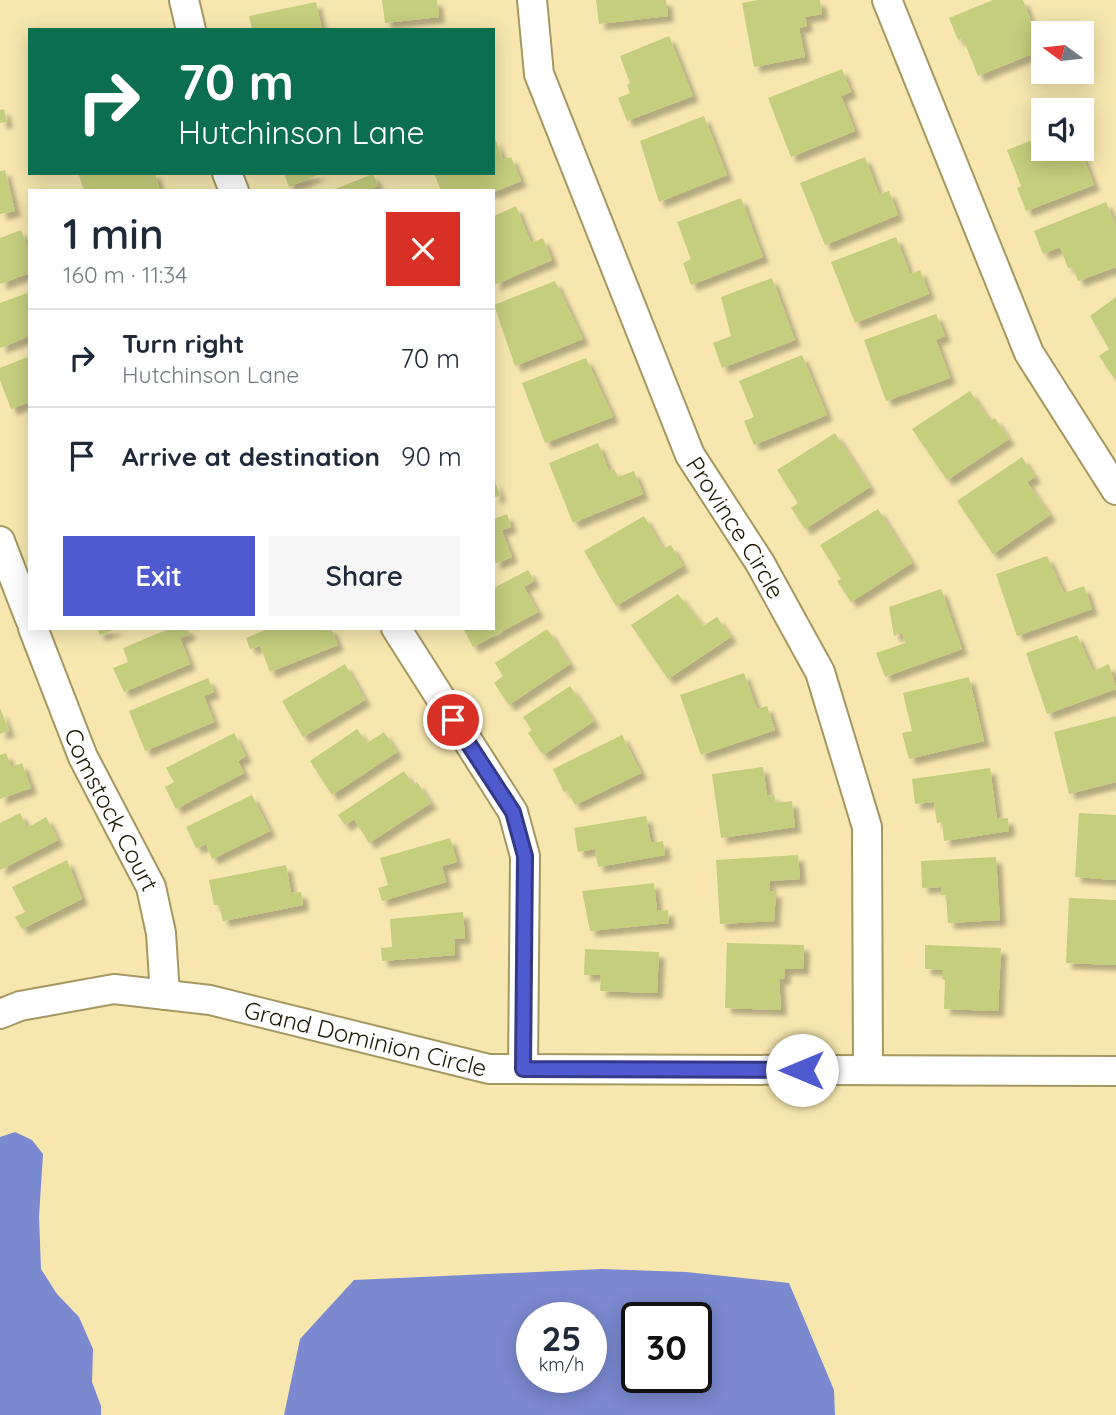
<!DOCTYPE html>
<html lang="en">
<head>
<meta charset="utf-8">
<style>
  body { margin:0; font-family:Quicksand,sans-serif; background:#f6f6f7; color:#1f2937; height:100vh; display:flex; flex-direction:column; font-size:26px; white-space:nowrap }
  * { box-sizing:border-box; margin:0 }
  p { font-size:23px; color:#747a83 }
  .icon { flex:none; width:38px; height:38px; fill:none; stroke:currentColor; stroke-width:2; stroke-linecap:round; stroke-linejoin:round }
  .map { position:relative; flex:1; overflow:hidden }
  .side { position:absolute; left:28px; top:189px; width:467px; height:441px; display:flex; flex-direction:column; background:#fff; border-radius:0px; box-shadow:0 4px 18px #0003 }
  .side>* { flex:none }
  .guide { position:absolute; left:28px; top:28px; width:467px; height:147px; border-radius:0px; box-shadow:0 4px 18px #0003; background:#0b6e4f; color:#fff; overflow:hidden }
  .needle { width:46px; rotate:285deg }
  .buttons { position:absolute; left:1031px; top:21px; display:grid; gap:14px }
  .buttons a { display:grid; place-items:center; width:63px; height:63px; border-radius:0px; background:#fff; box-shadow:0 4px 18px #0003; font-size:35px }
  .speed { position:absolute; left:516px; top:1302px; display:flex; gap:14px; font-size:35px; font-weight:700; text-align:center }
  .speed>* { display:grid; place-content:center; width:91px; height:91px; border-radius:50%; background:#fff; box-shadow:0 4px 18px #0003; line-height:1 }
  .speed small { font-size:18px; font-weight:400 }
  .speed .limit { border:4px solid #111; border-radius:10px; background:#fff; color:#111 }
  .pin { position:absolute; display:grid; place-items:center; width:60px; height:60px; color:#fff; margin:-30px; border:4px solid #fff; border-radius:50%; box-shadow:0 2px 7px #0007 }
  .me { position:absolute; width:77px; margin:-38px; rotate:270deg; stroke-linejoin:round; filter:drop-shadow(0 0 5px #0008) }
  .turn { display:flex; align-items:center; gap:24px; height:147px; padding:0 35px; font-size:32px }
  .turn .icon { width:91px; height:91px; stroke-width:2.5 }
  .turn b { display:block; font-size:49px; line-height:60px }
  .round { display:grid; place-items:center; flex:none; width:74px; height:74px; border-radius:0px; background:#f6f6f7 }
  .head { display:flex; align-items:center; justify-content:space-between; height:119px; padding:0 35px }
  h1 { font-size:42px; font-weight:600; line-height:52px }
  .button { display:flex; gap:14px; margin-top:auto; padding:14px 35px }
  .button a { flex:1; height:80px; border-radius:0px; background:#4f5ad0; color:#fff; font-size:28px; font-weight:600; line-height:80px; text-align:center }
  .button a+a { background:#f6f6f7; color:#1f2937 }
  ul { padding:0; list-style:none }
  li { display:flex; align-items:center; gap:21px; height:98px; padding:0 35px; border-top:2px solid #e0e1e3 }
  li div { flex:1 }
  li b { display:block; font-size:26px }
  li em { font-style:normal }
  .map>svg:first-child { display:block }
  .water { fill:#7b89d0; fill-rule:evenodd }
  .building { fill:#c4ce7b; filter:url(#shadow) }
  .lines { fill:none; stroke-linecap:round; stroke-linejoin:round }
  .street-casing { stroke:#a59761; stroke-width:32 }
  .street { stroke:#fff; stroke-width:28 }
  .route-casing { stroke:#333a87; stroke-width:18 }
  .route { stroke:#4f5ad0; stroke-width:12 }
  .labels { text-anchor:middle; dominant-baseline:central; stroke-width:6; stroke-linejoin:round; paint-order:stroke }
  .street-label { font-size:24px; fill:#1c1602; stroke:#fff }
</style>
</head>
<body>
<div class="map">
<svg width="1116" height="1415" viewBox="0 0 1116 1415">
  <defs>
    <filter id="shadow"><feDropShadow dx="6" dy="6" stdDeviation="2" flood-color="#0004"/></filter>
  </defs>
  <rect width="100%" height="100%" fill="#f7e7af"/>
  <path class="water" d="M15,1132L32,1140L43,1154L39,1217L41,1269L57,1294L79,1317L93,1349L92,1382L101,1406V1415H0V1137Z
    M602,1269L686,1272L789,1283L834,1390L835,1415H284L300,1339L354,1280ZM532,1318H592V1377H532ZM637,1318H696V1377H637Z"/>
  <path class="building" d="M382,0H437L439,17L385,23Z
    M596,0H666L668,16L599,24Z
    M758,0H820L822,14L805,17L807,26L799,28L805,57L754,67L742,3Z
    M993,0H1023L1042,50L978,76L963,38L958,40L949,18Z
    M316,2L322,30H252L249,16Z
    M669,36L693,96L627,121L618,98L630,93L627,85L630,83L620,56Z
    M842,69L851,92L841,96L855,131L791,157L768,98Z
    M4,109L7,122L0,123V110Z
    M704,116L727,175L659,202L640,141Z
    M494,136L503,160L511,157L521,181L494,192L441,191L434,173H494Z
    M1043,136V149H1080L1094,185L1026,211L1017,188L1021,186L1007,150Z
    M865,157L879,194L889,191L898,215L825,245L800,183Z
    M5,170L15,211L0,214V171Z
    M84,173H155L160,191H84L79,175Z
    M284,173H322L289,187Z
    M373,174L378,186L368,191H330Z
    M741,198L763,257L691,285L683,263L691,259L677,222Z
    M1106,202L1116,226V267L1078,281L1073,267L1068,268L1060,247L1043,254L1034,231Z
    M516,206L531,243L543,238L552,260L494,285V216Z
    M21,230L30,254V273L0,284V238Z
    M896,237L910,274L920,270L929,294L855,323L831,262Z
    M772,278L795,340L722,368L713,343L731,336L721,297Z
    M555,281L583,339L515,366L494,305Z
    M30,292V336L0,348V303Z
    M1116,297V376L1114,378L1099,356L1109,349L1090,316Z
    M936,314L945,336L936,340L950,378L886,401L864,340Z
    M802,355L827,415L754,445L744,421L754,417L739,381Z
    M30,356V402L11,409L0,380V368Z
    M586,358L613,417L545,443L522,383Z
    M970,391L990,421L995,418L1009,439L947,480L912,429Z
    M835,433L870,487L805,529L791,508L798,503L777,470Z
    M598,443L609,471L614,469L618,477L634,471L643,494L573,523L549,463Z
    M1022,457L1035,477L1027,482L1050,515L993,554L957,501Z
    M494,479L500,495L494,498Z
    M878,509L912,563L851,602L837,581L841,579L820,545Z
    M507,514L511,527L501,530L512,557L494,564V519Z
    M644,516L663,549L671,545L683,566L616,606L584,551Z
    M1047,556L1064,593L1084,586L1092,609L1017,636L996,574Z
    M528,570L534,581L524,587L538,612L473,647L463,628H494V588Z
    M941,589L962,649L885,677L876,653L905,643L902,633L894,636L889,607Z
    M678,594L703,626L717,617L731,637L668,679L631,625Z
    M97,628H118L100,635Z
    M171,628H187L190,634L180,638L190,664L124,692L113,668L128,662L123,648Z
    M270,628H331L338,645L270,672L260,646L250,649L246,638Z
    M547,629L570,664L509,705L494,683L503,676L495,663Z
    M1077,635L1093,671L1109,664L1116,689L1047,714L1026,653Z
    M345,664L365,700L303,737L282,701Z
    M744,673L757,709L767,706L775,730L701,755L680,695Z
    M969,677L984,741L909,759L902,733L912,731L903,693Z
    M208,678L214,692L204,696L214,722L145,751L129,711Z
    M570,686L594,721L543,755L528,733L532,730L523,717Z
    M0,708L9,731L0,734Z
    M1116,716V782L1069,794L1054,732Z
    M357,729L367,743L384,732L397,752L332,795L310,761Z
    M234,733L246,756L238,761L244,773L176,809L165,787L174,782L166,768Z
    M622,735L641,773L575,805L567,790L564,792L553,769Z
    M6,753L11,767L22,763L31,788L0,799V755Z
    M763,767L767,796L774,795L776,803L792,801L795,827L721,838L712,774Z
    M990,768L997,819L1008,818L1009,831L944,841L942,822L937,823L934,802L915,804L912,779Z
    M404,771L413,785L417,782L431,803L369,843L354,819L345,825L338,815Z
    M252,795L270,831L212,859L206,844L196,848L186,827Z
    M20,813L27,828L46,817L58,840L0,870V823Z
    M1079,813L1116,815V880L1075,877Z
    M646,816L651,843L663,841L665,855L598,867L595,849L578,852L574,828Z
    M450,838L457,862L442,866L446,882L382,901L378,888L388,885L380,858Z
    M798,855L800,879L769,881L770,892L776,891L774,921L720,924L716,860Z
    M996,857L1000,920L948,923L946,895H941V887L922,888L921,861Z
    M67,860L82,899L22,929L15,917L25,912L12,887Z
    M286,865L291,893L301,892L303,905L223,921L219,905H214L209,880Z
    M654,883L657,911L668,910L669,923L590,931L582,891Z
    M1069,898L1116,900V965L1066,963Z
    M463,912L465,938L454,939L455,955L382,961L381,948L392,947L390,919Z
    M727,943L804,945L803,969H785L784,979H779L781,1010L725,1008Z
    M925,945L1001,948L998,1011L944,1009L945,980L942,979V970L925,969Z
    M585,949L659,952L657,993L600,991L601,975H584Z"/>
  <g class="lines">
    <defs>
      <g id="street">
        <path d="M184,0L191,30"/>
        <path id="s1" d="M532,0L539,74L690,455L760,563L820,672L867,827L868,1070"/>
        <path d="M887,0L1029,353L1116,490"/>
        <path d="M227,173L234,191"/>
        <path d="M0,541L30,619"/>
        <path id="s2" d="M33,628L83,757L151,887L161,933L165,995"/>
        <path d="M396,628L513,812L525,856L523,1069"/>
        <path id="s3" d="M0,1014L20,1006L114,989L210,1000L489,1069L1116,1071"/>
      </g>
    </defs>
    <use href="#street" class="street-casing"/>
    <use href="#street" class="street"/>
  </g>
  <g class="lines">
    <defs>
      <path id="route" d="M453,720L513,812L525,856L523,1069L802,1070"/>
    </defs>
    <use href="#route" class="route-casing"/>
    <use href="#route" class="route"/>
  </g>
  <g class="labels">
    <g class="street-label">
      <text stroke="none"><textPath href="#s1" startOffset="570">Province Circle</textPath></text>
      <text stroke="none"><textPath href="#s2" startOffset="198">Comstock Court</textPath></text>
      <text stroke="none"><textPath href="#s3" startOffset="374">Grand Dominion Circle</textPath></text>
    </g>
  </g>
</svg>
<div class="buttons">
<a><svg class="needle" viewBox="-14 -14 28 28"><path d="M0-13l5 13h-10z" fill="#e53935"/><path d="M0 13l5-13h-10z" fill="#747a83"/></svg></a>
<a><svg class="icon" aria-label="sound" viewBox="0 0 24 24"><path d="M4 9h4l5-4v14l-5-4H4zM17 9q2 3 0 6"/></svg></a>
</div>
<div class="speed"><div>25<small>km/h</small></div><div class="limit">30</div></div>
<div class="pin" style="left:453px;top:720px;background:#d93025"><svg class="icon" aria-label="arrive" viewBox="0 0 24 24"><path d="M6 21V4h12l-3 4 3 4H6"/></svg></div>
<svg class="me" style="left:802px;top:1070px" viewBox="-20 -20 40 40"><circle r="19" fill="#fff"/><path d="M0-13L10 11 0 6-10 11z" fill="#4f5ad0"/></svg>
<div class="guide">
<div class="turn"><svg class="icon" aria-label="right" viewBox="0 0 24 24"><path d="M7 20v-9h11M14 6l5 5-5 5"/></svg><div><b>70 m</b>Hutchinson Lane</div></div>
</div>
<section class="side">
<div class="head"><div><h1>1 min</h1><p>160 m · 11:34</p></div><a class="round" style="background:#d93025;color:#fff"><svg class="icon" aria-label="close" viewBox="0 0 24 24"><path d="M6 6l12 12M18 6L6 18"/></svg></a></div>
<ul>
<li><svg class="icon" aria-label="right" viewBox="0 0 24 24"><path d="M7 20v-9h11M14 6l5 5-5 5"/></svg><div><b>Turn right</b><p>Hutchinson Lane</p></div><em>70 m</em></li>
<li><svg class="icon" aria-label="arrive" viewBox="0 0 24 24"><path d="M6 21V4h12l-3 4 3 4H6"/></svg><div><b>Arrive at destination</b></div><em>90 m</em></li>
</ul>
<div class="button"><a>Exit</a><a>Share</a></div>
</section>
</div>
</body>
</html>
